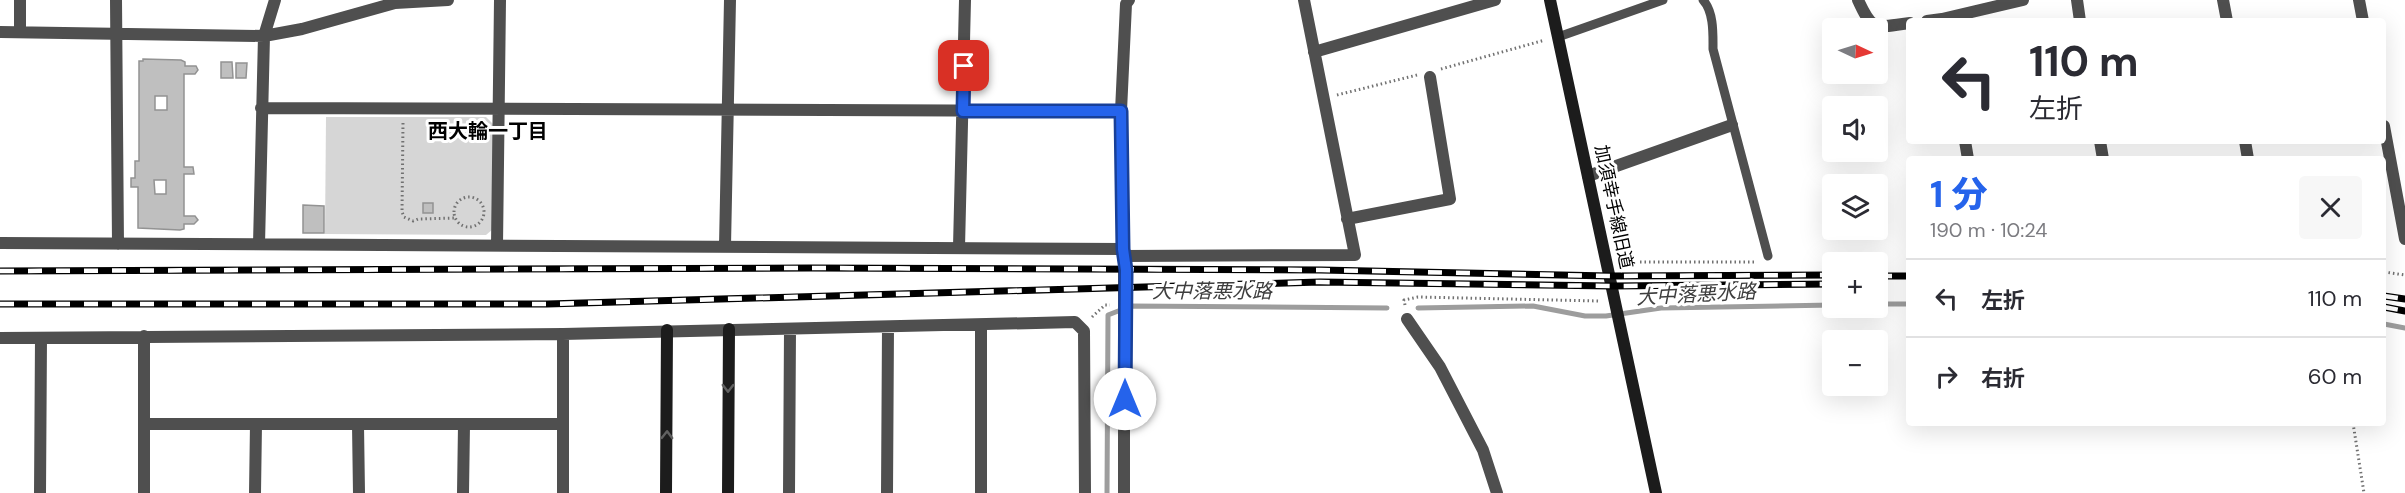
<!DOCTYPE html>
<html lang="ja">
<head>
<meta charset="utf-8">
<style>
  body { margin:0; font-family:"DM Sans","Noto Sans JP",sans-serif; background:#f7f7f7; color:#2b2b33; height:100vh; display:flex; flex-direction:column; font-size:22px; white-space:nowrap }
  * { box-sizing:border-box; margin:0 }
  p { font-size:20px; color:#7c7c81 }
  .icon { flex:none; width:33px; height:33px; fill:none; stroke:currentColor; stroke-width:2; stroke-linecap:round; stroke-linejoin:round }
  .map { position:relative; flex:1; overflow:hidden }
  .panel { position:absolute; left:1906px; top:156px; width:480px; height:270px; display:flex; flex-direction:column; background:#fff; border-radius:6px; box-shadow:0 6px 24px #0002 }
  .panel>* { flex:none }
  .guide { position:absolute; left:1906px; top:18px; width:480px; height:126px; border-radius:6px; box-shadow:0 6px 24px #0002; background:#fff; color:#2b2b33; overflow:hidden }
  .needle { width:39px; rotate:94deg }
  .tools { position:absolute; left:1822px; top:18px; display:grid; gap:12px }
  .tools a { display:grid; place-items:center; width:66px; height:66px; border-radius:6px; background:#fff; box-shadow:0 6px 24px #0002; font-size:30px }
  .pin { position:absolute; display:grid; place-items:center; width:51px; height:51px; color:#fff; margin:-26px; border-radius:12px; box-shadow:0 3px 9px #0006 }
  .me { position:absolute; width:66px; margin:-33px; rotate:0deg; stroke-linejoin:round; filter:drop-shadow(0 0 4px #0008) }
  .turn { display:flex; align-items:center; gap:21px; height:126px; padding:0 24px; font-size:27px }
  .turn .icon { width:78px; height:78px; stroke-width:2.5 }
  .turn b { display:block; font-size:42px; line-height:51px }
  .round { display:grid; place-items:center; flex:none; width:63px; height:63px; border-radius:6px; background:#f7f7f7 }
  .summary { display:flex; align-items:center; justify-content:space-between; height:102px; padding:0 24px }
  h1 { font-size:36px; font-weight:800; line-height:45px; color:#2563eb }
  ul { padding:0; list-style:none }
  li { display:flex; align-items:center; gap:18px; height:78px; padding:0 24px; border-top:2px solid #e1e1e2 }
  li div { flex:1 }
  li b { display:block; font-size:22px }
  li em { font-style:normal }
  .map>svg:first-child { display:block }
  .green { fill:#d6d6d6 }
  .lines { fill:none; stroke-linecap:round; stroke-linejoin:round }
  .stream { stroke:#9d9d9d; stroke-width:5 }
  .building { fill:#bfbfbf; stroke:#939393; stroke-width:1.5; fill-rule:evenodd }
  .path { stroke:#717171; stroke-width:3; stroke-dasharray:1.5 3; stroke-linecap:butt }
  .lane { stroke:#4f4f4f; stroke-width:9 }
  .street { stroke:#4f4f4f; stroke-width:12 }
  .secondary { stroke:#1c1c1c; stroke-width:12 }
  .rail-casing { stroke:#000; stroke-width:7 }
  .rail { stroke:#fff; stroke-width:4.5; stroke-dasharray:14; stroke-linecap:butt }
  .oneway { stroke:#606060 }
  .route-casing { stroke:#184099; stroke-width:15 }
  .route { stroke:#2563eb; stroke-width:10 }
  .labels { text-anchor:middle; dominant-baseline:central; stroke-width:6; stroke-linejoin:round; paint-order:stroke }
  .street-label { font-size:18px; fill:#000; stroke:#fff }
  .neighbourhood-label { font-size:20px; font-weight:bold; fill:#000; stroke:#fff }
  .water-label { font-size:20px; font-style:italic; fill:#3e3e3e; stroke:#fff }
</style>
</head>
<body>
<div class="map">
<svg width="2405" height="493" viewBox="0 0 2405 493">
  <rect width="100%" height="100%" fill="#fff"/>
  <path class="green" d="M326,117H486L494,125L493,229L486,235L325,234Z"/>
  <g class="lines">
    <path class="stream" d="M1878,304H1910
      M1418,308L1533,306L1585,316H1606L1661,308L1833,305
      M2384,324L2405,328
      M1107,493L1108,315L1131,306L1387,308"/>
  </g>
  <path class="building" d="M143,59L181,60L185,62V66H196L198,70L195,74H184V167H193L194,174H184V216H195L198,220L194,224H184V229L180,230L138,228V187H131V178H135V161H139V61H143ZM155,96H167V110H155ZM154,180H166V194H155Z
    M221,62H232L233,78H221Z
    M236,63H247L246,78H236Z
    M423,203H433V213H423Z
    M303,205L324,206V233H303Z"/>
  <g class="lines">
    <path class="path" d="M1441,69L1545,40
      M1337,95L1417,75
      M403,123L402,212L404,217L413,221L418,219L454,218
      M454 212a15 15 0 1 1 30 0a15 15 0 1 1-30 0Z
      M1622,262H1757
      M2384,272L2405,275
      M1405,305L1404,300L1418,297L1599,301
      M1092,317L1105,305H1110
      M2353,423L2364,493"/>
    <path class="lane" d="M1703,0C1714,12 1713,34 1713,49L1768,256
      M1558,37L1663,0"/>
    <path class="street" d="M116,0L118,244
      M1858,0C1873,33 1875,27 1910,23
      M2077,0L2080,21
      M2223,0L2227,21
      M2359,0L2363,21
      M1927,21L1942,19
      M1942,21V19L2023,0
      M0,32L264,36L302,29L395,3L448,0
      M20,32V0
      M1314,52L1495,0
      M261,108L1121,111
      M2384,126L2405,239
      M1965,141L1968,159
      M2100,141L2103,159
      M2245,141L2248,159
      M1588,176L1732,125
      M1347,219L1450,199L1430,77
      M0,243L1123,249L1121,111L1126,4L1129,0
      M259,244L264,36L275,0
      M497,245L500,0
      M725,246L730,0
      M959,247L965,0
      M1123,249L1124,256L1355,255L1304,0
      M1124,256V493
      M1407,319L1440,367L1483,450L1497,493
      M0,338L563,334L1075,322L1084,331L1085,493
      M144,424H563
      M358,425L359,493
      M40,493L41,338
      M144,493V336
      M255,493L256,424
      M463,493L464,425
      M563,493V334
      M789,493L790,330
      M887,493L888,327
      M981,493V325"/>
    <path class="secondary" d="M1550,0L1656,493
      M666,493L667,330
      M728,493L729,329"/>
    <defs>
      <path id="rail" d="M0,271L810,268L1321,270L1610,276L1833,275
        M1878,276H1910
        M2384,296L2405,299
        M0,304H547L1320,282L1612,286L1833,284
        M2384,307L2405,311"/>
    </defs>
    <use href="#rail" class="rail-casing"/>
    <use href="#rail" class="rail"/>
  </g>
  <defs><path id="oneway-chevron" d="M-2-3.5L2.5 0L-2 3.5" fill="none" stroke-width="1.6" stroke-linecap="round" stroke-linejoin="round" transform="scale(1.5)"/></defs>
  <g class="oneway">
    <use href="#oneway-chevron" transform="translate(728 388) rotate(90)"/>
    <use href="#oneway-chevron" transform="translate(667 435) rotate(-89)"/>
  </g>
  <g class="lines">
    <defs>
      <path id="route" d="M964,66L963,111H1121L1123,249L1126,270L1125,399"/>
    </defs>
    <use href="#route" class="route-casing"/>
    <use href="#route" class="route"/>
  </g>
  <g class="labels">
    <g class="street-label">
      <text transform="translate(1614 207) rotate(78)">加須幸手線旧道</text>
    </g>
    <g class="neighbourhood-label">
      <text x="488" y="131">西大輪一丁目</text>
    </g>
    <g class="water-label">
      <text x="1212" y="291">大中落悪水路</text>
      <text transform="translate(1696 294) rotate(-3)">大中落悪水路</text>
    </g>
  </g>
</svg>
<div class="tools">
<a><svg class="needle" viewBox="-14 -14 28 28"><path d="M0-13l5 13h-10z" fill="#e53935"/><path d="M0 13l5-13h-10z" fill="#7c7c81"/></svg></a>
<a><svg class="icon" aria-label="sound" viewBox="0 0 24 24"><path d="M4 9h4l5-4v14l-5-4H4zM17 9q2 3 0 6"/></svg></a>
<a><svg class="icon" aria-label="layers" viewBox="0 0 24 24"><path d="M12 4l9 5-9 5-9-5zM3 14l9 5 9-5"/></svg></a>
<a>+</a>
<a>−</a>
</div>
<div class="pin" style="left:964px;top:66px;background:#d93025"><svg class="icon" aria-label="arrive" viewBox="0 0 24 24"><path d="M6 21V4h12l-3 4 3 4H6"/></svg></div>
<svg class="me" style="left:1125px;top:399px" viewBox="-20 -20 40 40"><circle r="19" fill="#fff"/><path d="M0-13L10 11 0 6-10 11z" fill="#2563eb"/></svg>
<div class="guide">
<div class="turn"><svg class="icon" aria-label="left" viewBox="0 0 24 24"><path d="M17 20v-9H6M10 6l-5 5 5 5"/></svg><div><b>110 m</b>左折</div></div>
</div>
<section class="panel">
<div class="summary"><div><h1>1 分</h1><p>190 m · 10:24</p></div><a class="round"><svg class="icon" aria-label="close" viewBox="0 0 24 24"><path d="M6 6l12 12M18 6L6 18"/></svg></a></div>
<ul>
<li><svg class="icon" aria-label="left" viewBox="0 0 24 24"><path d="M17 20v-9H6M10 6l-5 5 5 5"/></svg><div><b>左折</b></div><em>110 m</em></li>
<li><svg class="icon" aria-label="right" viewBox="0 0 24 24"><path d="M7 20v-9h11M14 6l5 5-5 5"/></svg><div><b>右折</b></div><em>60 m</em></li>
</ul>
</section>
</div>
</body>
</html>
